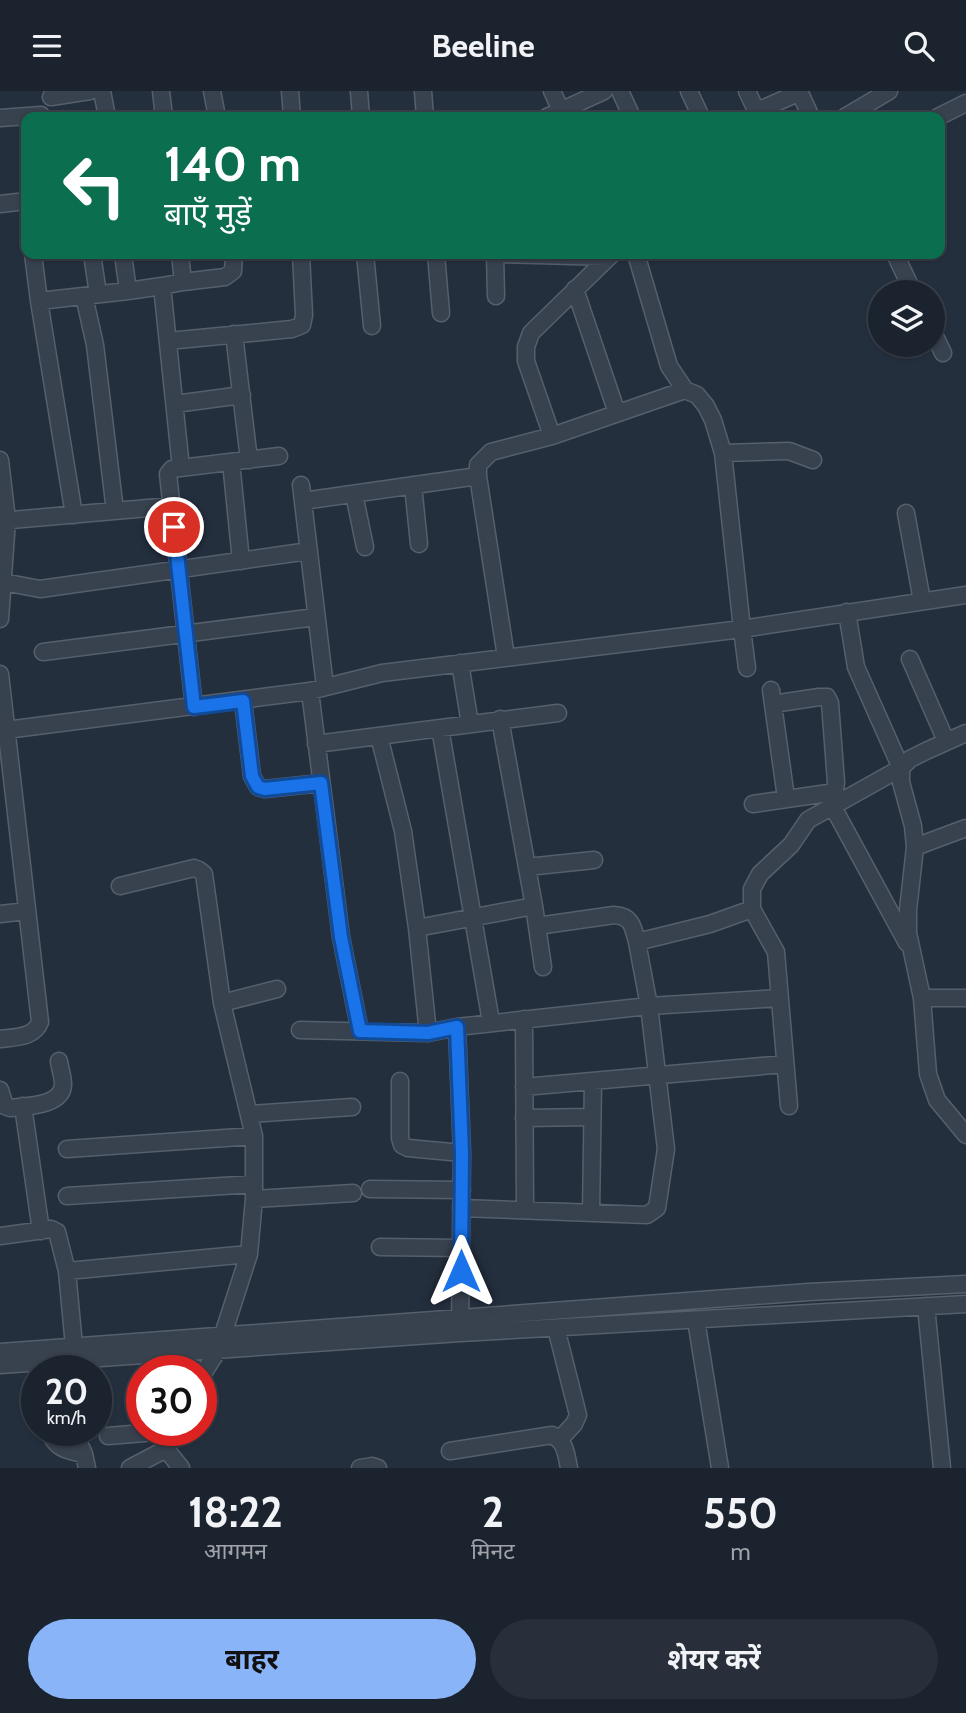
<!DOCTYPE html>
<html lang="hi">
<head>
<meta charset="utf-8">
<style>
  body { margin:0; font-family:Cabin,"Noto Sans Devanagari",sans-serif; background:#282f3a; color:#f1f3f6; height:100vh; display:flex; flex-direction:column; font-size:26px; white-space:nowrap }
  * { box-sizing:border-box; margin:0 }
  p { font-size:23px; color:#a0a4aa }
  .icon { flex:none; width:38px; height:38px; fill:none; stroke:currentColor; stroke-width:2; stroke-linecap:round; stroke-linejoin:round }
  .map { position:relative; height:1377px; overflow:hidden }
  .drawer { display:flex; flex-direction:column; background:#1b232e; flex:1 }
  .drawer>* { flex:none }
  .guide { position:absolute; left:21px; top:21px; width:924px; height:147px; border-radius:14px; box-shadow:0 2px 5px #0004,0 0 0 2px #39404a; background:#0b6e4f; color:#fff; overflow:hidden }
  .controls { position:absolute; left:868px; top:189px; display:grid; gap:14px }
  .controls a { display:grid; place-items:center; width:77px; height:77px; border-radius:50%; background:#1b232e; box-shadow:0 2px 5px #0004,0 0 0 2px #39404a; font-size:35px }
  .speed { position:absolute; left:21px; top:1264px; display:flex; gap:14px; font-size:35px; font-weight:700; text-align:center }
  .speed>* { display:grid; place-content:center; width:91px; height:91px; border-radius:50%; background:#1b232e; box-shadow:0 2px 5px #0004,0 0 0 2px #39404a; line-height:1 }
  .speed small { font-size:18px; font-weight:400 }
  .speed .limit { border:10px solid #d22; background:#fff; color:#111 }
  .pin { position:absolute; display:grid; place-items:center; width:60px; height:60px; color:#fff; margin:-30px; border:4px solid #fff; border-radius:50%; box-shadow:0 2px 7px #0007 }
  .me { position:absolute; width:77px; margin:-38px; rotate:0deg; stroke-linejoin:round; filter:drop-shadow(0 0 5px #0008) }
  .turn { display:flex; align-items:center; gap:24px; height:147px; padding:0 28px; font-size:32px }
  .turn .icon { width:91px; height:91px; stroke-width:2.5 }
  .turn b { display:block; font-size:49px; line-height:60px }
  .eta { display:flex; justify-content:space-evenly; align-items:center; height:119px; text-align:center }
  .eta b { font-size:42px; font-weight:700; line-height:49px }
  .action { display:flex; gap:14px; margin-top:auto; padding:14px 28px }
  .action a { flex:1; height:80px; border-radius:42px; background:#8ab4f8; color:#111; font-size:28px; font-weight:700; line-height:80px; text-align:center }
  .action a+a { background:#282f3a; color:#f1f3f6 }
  header { display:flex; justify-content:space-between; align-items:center; height:91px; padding:0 28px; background:#1b232e; font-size:32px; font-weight:700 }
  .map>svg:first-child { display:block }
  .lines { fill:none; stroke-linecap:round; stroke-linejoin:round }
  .minor-casing { stroke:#565f6c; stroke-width:19 }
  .minor { stroke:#38414e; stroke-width:16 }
  .route-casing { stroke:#114b97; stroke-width:18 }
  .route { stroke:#1a73e8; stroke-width:12 }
</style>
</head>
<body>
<header><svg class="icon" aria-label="menu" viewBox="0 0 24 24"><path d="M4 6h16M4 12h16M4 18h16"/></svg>Beeline<svg class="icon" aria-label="search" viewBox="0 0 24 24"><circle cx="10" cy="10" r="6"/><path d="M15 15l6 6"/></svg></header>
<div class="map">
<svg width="966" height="1377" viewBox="0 0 966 1377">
  <rect width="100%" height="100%" fill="#242f3e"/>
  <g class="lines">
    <defs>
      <path id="minor" d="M102,0L107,26
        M161,0L164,26
        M212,0L217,26
        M290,0L292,26
        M359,0L361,26
        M423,0L425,26
        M552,0L564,26
        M620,0L632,26
        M689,0L701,26
        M747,0L754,15L762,18L800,1
        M799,0L811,26
        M51,6L90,0
        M547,26L604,0
        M845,26L889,0
        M938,26L966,12
        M0,27L41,24
        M0,113L26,110
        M33,163L39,210L128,200
        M92,163L98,203
        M123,163L128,200L162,195
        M180,163L183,191L162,195L181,377
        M365,163L372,235
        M436,163L441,222
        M495,163L496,205
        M499,163L608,166
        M636,163L669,275L685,299L697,304L706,315L713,329L723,362L742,538L966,504
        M895,163L913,201
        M183,191L225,186L233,180L234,163
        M575,198L617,322
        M84,205L95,254L115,420
        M39,210L74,424
        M933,241L943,262
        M234,243L249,369
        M168,250L292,238L302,234L304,224L301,163
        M175,313L242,304
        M552,345L526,270V256L531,242L612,163
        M723,362L789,360L813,369
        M0,369L7,429L0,528
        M231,371L241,470
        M478,385L506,566
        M301,394L325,596
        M413,394L419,453
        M354,403L365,456
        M303,410L478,385V374L491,361L552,345L685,299
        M906,422L922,510
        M0,430L171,415
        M3,491L40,498L309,460
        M43,561L316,526
        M910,568L946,650
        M460,572L470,633
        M0,583L40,931C34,947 15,946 0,948
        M771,599L786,707
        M310,600L341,846L360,940
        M243,610L252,685L258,696L265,698L321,692
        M773,613L819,606H827L830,612L836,691L833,716L907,852
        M194,616L168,383L172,378L279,365
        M500,628L534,815L543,876
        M440,637L491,931
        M6,639L310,600L382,582L742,538L747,577
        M966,642L926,660L910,668L901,677V691L913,735L915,756L908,819V842L922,907L928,983L937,1009L966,1044
        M379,645L403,740L417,837L428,942
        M316,653L558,622
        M753,713L835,701
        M915,756L966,737
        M527,776L594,769
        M120,795L194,777L199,779L204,783L222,912L254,1045V1108L249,1163L218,1259L201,1286
        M752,818L776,861L789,1015
        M0,823L27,820
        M537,835L614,824C632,825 633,836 637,851L710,833L752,818V798L760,783L791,754L808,729L901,677L856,576L847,521
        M417,837L534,815
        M922,907H966
        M222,912L277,898
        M524,928L525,1119
        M457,936L649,915L780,907
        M300,939L428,942L457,936L462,1062L460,1236
        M400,990V1047L402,1054L408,1057L462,1062
        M524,996L785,973
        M0,999L5,1015L10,1017C27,1015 63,1015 63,993C63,986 60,978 59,970
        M23,1015L41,1140
        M250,1023L352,1016
        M524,1027L592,1026
        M67,1058L254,1045
        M370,1098L462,1099
        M67,1105L254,1093
        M254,1108L353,1102
        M461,1117L647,1124L657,1117L666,1058L649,915L637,851
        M591,1122L593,990
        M0,1145L51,1138L57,1141L67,1180L75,1266
        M380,1156L461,1157
        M67,1180L249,1163
        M926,1215L942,1377
        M696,1229L720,1377
        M556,1237L578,1324L574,1333L560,1348
        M0,1261L809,1201L966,1193
        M0,1274L460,1242L966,1213
        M49,1339C54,1357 67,1360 84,1363
        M73,1339L84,1363L87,1377
        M108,1345L168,1340
        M166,1358L181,1377
        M450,1360L552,1344C566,1351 566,1363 569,1377
        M130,1377L166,1358L168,1339
        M360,1377L372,1375L378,1377"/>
    </defs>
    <use href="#minor" class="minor-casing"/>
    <use href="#minor" class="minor"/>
  </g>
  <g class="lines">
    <defs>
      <path id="route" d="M174,436L194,616L243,610L252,685L258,696L265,698L321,692L341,846L360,940L428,942L457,936L462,1062L461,1180"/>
    </defs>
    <use href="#route" class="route-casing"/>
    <use href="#route" class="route"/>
  </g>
</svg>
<div class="controls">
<a><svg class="icon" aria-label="layers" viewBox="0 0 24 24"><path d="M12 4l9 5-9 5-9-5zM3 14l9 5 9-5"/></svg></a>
</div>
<div class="speed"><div>20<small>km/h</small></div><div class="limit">30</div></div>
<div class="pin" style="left:174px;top:436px;background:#d93025"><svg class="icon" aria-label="arrive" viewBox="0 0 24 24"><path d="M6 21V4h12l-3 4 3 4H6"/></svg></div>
<svg class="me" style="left:461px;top:1180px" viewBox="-20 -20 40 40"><path d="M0-17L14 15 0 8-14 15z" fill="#1a73e8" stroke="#fff" stroke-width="4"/></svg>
<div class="guide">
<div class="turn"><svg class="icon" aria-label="left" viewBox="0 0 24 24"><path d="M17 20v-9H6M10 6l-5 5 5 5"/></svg><div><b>140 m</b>बाएँ मुड़ें</div></div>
</div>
</div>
<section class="drawer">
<div class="eta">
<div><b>18:22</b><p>आगमन</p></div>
<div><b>2</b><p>मिनट</p></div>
<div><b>550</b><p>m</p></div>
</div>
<div class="action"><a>बाहर</a><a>शेयर करें</a></div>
</section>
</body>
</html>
